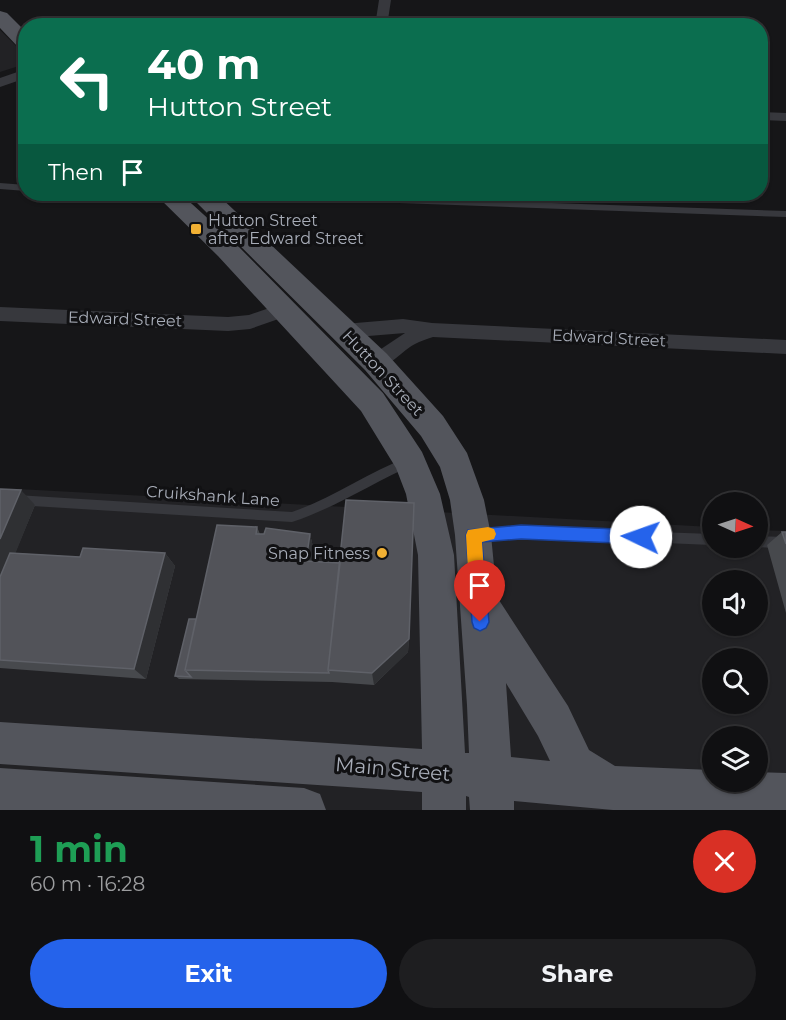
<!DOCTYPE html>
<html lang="en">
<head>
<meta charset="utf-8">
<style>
  body { margin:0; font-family:Montserrat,sans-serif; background:#1e1e20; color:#f1f3f6; height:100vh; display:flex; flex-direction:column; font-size:22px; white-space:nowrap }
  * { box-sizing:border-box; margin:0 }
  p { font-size:20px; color:#9c9d9f }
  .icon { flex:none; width:33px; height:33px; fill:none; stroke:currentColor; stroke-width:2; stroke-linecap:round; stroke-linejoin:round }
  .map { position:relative; height:810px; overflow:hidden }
  .sheet { display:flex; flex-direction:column; background:#101012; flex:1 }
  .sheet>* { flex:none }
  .top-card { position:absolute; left:18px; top:18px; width:750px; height:183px; border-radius:24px; box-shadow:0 2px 4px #0004,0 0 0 2px #303032; background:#0b6e4f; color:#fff; overflow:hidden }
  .needle { width:39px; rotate:93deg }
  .buttons { position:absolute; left:702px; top:492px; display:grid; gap:12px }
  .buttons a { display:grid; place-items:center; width:66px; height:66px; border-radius:50%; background:#101012; box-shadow:0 2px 4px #0004,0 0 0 2px #303032; font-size:30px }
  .pin { position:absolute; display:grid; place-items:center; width:51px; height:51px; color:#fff; margin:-62px -26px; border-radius:50% 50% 50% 0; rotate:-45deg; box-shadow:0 0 6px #0007 }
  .pin .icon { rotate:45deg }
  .me { position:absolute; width:66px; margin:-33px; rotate:273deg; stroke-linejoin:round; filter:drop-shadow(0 0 4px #0008) }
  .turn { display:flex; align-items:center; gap:21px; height:126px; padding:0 30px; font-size:27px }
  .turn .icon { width:78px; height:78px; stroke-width:2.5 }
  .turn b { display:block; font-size:42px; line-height:51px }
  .then { display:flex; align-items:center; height:57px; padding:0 30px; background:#0003; gap:12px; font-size:22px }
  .round { display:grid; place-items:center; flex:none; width:63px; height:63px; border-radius:32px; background:#1e1e20 }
  .headline { display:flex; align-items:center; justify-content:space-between; height:102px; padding:0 30px }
  h1 { font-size:36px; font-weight:700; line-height:45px; color:#1e9e55 }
  .button { display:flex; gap:12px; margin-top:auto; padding:12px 30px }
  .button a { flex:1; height:69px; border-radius:36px; background:#2563eb; color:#fff; font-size:24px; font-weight:700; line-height:69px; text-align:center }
  .button a+a { background:#1e1e20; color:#f1f3f6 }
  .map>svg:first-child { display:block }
  .built { fill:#222225; fill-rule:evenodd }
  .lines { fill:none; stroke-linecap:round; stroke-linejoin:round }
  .service { fill:#37383d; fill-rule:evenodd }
  .minor { fill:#37383d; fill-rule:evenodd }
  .primary { fill:#53555c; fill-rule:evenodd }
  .wall { fill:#47494d }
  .shaded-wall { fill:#2f3033 }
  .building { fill:#525359; stroke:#5f6168; stroke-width:1.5 }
  .route { fill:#2563eb; stroke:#184099; stroke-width:1.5 }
  .slow { fill:#f59e0b }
  .poi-dot { fill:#f2b134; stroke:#111113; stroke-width:2 }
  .labels { text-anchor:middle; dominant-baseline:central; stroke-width:6; stroke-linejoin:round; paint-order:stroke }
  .poi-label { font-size:16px; fill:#a8adb8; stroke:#111113; text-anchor:start }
  .street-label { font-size:16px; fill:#a8adb8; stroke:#111113 }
  .near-street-label { font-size:20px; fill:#a8adb8; stroke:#111113 }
</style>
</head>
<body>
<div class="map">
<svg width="786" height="810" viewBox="0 0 786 810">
  <rect width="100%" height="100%" fill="#161618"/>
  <path class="built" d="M0,30L25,55V64L0,72Z
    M0,488L712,527V548H758V530L786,531V810H0ZM712,580H758V626H712ZM712,658H758V704H712ZM712,736H758V782H712Z"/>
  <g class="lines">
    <path class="service" d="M0,183L26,185V191L0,189Z
      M227,194H293L786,211V217L234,197L213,206L209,203Z
      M409,457L413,459L415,462L413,465C372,483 335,508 292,522L0,504V494L292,512C333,498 368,472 409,457Z
      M521,527L712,534V545L521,537L476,541L472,539L470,535L472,531L476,529Z
      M758,536L786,537V549L758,547Z"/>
    <path class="minor" d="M379,0H391L387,26H375Z
      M26,69V78L0,87V78Z
      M760,112L786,113V121L760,120Z
      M284,303L290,305L293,310L290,315L250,329L228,331L0,321V307L228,317L249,315Z
      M403,319L432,323L786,340V354L433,337C427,339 420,341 415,344C401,351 386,373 369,367L367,362L369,357L405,333L344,338L338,336L335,331L338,326L344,324Z"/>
    <path class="primary" d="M0,11L7,13L26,32V50L19,48L0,28Z
      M155,194H181L236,244L383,393L422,452L440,494L454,555L465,753H469L467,705L455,535L450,500L440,467L421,436L365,370L194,200L191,194H217L387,354L443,416L467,453L484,500L491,535L497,597L568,706L589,750L615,766L712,770V782H758V772L786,773V810H613L514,801V810H470L469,797L466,796V810H422V792L0,764V722L422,749L418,555L406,494L396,468L361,411L218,256ZM506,683L538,736L550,761L511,757Z
      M0,768L304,788L320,794L326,810H0Z"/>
  </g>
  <path class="wall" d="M0,489L35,505L15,553L80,557L165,553L175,566L146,679L0,668Z
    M257,527L260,534H310L313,547L311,561L409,639L408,652L374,685L332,682L179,679L175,676L196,619Z
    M782,532H786V613L767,545Z"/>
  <path class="shaded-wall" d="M21,490L35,505L3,584L0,605V539Z
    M310,534L313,547L309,574L306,561Z
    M165,553L175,566L146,679L134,669Z
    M409,639L408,652L374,685L372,673Z"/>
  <path class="building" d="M0,489L21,490L0,539Z
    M346,500L414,503L409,639L372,673L328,670Z
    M217,525L257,527L256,534H264L266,528L310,534L306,561L340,563L328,670L329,673L185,670Z
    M782,532H786V544Z
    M83,548L165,553L134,669L0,660V577L10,553L80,557Z
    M189,619H196L185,670L191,677L175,676Z"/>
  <path class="route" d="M521,525L641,530L646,532L648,537L646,542L641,544L521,539L482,542L489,622L486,628L480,631L474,628L472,622L466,535L468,530Z"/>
  <path class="slow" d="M488,527L494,529L496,534L494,539L482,542L484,571L482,576L476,579L470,576L468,571L466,535L468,530Z"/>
  <g class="poi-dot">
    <rect x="190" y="223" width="12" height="12" rx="3"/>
    <circle cx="382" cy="553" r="6"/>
  </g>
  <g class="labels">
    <g class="poi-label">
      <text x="208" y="220">Hutton Street<tspan x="208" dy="18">after Edward Street</tspan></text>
      <text x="370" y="553" text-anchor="end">Snap Fitness</text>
    </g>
    <g class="street-label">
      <text transform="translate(125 319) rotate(2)">Edward Street</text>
      <text transform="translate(609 338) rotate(3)">Edward Street</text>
      <text transform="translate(383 373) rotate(47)">Hutton Street</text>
      <text transform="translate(213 496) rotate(4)">Cruikshank Lane</text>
    </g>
    <g class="near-street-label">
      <text transform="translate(393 769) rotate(5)">Main Street</text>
    </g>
  </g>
</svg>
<div class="buttons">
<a><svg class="needle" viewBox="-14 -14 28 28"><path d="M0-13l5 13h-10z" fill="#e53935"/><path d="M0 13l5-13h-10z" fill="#9c9d9f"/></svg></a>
<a><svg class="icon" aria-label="sound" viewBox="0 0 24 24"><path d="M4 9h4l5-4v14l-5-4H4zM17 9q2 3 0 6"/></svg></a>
<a><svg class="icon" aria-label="search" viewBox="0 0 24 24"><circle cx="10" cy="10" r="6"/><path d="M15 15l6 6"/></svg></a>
<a><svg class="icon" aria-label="layers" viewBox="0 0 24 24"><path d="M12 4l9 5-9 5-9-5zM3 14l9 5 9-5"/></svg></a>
</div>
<div class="pin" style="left:480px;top:622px;background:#d93025"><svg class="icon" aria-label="arrive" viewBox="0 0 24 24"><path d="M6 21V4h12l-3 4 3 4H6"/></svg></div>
<svg class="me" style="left:641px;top:537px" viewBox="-20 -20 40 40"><circle r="19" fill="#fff"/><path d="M0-13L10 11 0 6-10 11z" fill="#2563eb"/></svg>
<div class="top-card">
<div class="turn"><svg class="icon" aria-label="left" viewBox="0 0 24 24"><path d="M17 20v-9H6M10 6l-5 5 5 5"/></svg><div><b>40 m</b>Hutton Street</div></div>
<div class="then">Then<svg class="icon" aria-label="arrive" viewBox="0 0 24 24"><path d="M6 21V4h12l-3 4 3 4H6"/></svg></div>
</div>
</div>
<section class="sheet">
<div class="headline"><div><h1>1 min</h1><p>60 m · 16:28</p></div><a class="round" style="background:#d93025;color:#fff"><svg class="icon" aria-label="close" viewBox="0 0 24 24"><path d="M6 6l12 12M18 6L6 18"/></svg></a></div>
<div class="button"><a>Exit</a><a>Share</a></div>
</section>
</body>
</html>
